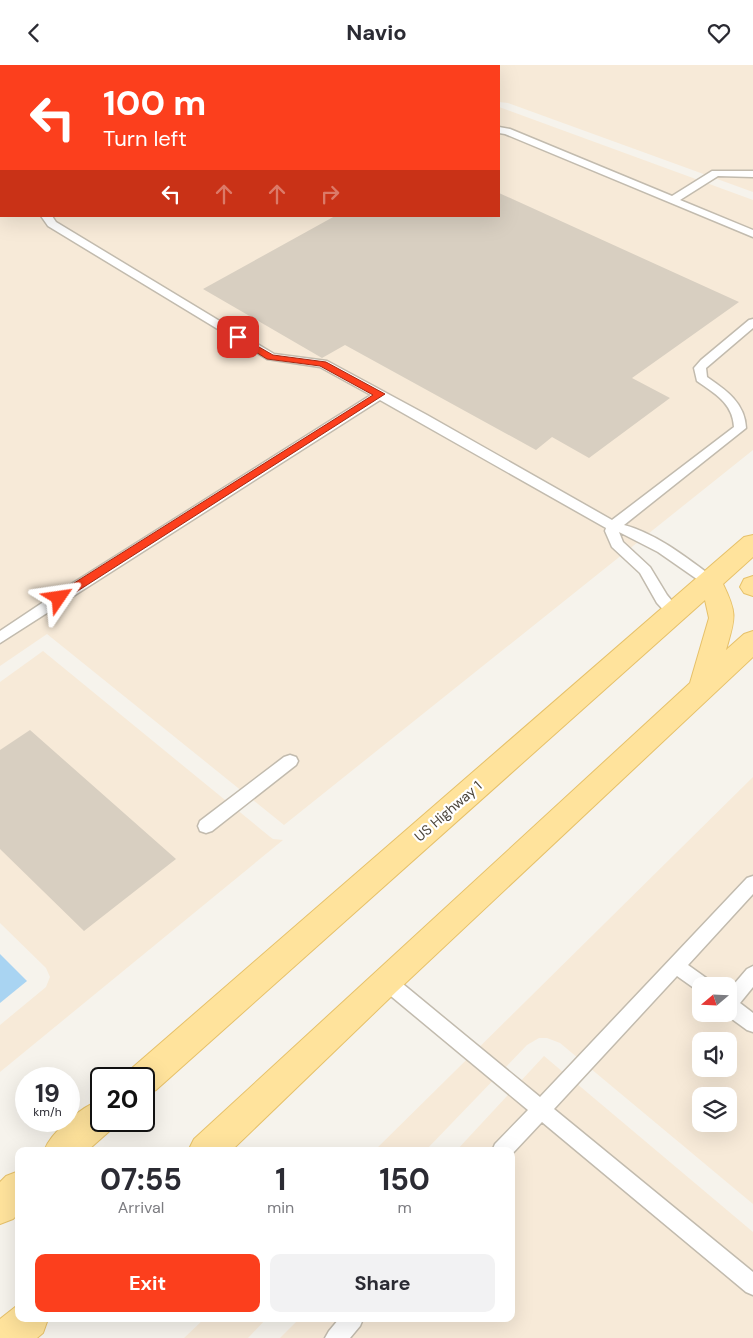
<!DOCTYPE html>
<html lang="en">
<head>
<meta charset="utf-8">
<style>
  body { margin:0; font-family:"DM Sans",sans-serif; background:#f2f2f3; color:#2b2b33; height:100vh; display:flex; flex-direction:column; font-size:19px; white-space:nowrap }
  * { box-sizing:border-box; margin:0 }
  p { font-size:16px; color:#7c7c81 }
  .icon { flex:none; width:28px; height:28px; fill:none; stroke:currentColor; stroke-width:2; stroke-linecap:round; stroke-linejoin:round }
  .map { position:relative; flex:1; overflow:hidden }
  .details { position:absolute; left:15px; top:1082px; width:500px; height:175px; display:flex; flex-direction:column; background:#fff; border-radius:10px; box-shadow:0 5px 20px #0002 }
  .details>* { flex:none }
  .top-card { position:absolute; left:0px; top:0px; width:500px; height:152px; box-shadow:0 5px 20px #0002; background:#fc3f1d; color:#fff; overflow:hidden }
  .needle { width:32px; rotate:251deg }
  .buttons { position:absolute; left:692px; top:912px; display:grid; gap:10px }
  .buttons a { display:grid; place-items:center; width:45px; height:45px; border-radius:10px; background:#fff; box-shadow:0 5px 20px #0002; font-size:25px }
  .speed { position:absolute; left:15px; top:1002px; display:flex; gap:10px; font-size:25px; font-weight:700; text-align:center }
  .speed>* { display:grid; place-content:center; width:65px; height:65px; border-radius:50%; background:#fff; box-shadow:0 5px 20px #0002; line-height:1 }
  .speed small { font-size:12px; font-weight:400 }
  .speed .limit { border:2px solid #111; border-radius:8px; background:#fff; color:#111 }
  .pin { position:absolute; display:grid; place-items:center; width:42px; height:42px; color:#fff; margin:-21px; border-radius:10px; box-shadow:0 2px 8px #0006 }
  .me { position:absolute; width:55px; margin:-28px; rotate:58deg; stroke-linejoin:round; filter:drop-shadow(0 0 4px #0008) }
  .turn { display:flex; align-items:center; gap:18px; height:105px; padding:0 20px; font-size:22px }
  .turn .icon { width:65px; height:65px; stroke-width:2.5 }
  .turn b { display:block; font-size:35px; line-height:42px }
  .lanes { display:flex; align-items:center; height:48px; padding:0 20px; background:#0003; justify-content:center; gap:25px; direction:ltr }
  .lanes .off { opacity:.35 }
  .eta { display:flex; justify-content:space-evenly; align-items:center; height:85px; text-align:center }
  .eta b { font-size:30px; font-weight:700; line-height:35px }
  .cta { display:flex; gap:10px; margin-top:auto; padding:10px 20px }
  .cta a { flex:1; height:58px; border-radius:10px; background:#fc3f1d; color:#fff; font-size:20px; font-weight:700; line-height:58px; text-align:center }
  .cta a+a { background:#f2f2f3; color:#2b2b33 }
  header { display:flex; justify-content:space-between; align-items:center; height:65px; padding:0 20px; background:#fff; font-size:22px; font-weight:700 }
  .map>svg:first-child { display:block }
  .commercial { fill:#f7ead8; fill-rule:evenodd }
  .water { fill:#a9d4f2 }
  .building { fill:#d8cfc1 }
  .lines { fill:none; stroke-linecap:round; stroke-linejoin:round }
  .service-casing { stroke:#c2bbae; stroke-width:3 }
  .primary-casing { stroke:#e6c16a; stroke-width:2 }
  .service { fill:#fff; fill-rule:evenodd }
  .primary { fill:#ffe39c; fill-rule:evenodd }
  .route { fill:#fc3f1d; stroke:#a42913 }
  .labels { text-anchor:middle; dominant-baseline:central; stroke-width:4.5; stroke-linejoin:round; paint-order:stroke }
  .street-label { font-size:14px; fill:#4b4439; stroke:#fff }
</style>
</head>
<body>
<header><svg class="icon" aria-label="back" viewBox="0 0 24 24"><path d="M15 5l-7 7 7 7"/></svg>Navio<svg class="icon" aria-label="heart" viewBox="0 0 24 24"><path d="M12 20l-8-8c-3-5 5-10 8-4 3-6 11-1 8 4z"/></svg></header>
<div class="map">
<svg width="753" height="1273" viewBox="0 0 753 1273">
  <rect width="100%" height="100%" fill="#f6f3ec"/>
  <path class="commercial" d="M0,0H753V127L508,38L499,37V1H1L0,116Z
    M499,42L753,135V385L284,760L47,569L0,601V122L1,151H499Z
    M43,586L269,771L273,774L283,775L0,1007V960L46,922L50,912L46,903L0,858V617Z
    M753,712V1139L560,978L547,973H539L527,980L425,1086H374ZM701,921H729V949H701ZM701,976H729V1004H701ZM701,1031H729V1059H701Z
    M544,991L753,1167V1273H280L299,1254H511V1086H456Z
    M204,1254H266L248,1273H184Z"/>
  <path class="water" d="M0,889L27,916L0,938Z"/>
  <path class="building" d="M499,128L739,237L632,313L670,333L589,393L552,372L536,385L345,280L322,293L203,224L335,151H499Z
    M30,665L176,794L84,866L0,784V685Z"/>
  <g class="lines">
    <defs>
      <path id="service" d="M191,0H200V1H191Z
        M328,0H337V1H328Z
        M499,62L510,64L672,131L712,106H753V112L718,111L680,135L753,165V172L505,69L499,68Z
        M0,88H1V94H0Z
        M41,151H52L56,157L274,289L327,296L427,350L612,455L734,362C733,338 714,328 697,316L694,303L701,295L749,255L753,254V263L706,303L707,312C726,325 745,338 746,363L624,460C657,469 686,492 714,513L716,516L714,519H704L658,487L619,467L623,477L650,502L667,530L681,547L679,551H669L657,538L640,508L612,482L605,466L606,463L380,335L0,578V566L54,530L371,330L320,302L267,294L48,161Z
        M290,690L296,692L298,696L296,700L212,766L206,768L200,766L198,761L200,756L284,692Z
        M753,811V829L688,900L709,915L712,921H701V928L677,911L554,1044L753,1207V1230L746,1227L542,1057L511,1090V1086H492L495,1079L528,1045L380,922L377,916L380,910L386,908L392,910L540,1032L747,813Z
        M753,901V922L740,938L753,948V967L747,965L725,949H729V925L747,904Z
        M339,1254H363L360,1261L350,1273H325L329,1266Z"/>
      <path id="primary" d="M753,470V492L723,519C738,550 735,553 726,585L744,569L753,566V592L397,926L231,1086H188L194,1074L690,618L709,553L705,535L156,1025L144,1030V1014H127L132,1003L700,510L744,472Z
        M753,511V531L744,528L740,522L744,514Z
        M101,1035V1056H116L113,1063L87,1086H44C51,1067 82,1041 101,1035Z
        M19,1106V1148L13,1154L0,1159V1117L6,1111Z
        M19,1239V1254H48L43,1268L37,1273H0V1254Z"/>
    </defs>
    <use href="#service" class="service-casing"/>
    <use href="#primary" class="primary-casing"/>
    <use href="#service" class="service"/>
    <use href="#primary" class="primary"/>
  </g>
  <path class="route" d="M238,270L273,290L326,297L385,329L62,536H55L53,533L55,530L373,330L320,301L267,294L235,274L234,272Z"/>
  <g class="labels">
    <g class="street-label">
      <text transform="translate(448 746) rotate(-41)">US Highway 1</text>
    </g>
  </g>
</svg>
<div class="buttons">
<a><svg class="needle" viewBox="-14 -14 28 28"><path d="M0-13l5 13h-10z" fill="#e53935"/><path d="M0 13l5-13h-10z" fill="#7c7c81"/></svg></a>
<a><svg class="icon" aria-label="sound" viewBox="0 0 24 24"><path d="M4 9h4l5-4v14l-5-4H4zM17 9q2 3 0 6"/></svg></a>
<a><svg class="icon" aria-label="layers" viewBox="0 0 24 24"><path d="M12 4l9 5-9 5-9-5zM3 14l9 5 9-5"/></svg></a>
</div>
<div class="speed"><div>19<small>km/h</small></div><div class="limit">20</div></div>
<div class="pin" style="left:238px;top:272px;background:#d93025"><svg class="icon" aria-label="arrive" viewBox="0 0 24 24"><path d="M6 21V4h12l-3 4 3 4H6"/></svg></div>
<svg class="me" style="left:59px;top:533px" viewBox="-20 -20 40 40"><path d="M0-17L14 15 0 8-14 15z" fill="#fc3f1d" stroke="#fff" stroke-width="4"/></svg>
<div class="top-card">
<div class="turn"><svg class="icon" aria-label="left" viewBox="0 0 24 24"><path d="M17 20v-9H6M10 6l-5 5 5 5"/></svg><div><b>100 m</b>Turn left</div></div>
<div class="lanes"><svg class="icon" aria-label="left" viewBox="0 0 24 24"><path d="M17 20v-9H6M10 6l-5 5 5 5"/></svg><svg class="icon off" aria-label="ahead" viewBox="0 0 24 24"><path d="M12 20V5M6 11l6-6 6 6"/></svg><svg class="icon off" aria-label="ahead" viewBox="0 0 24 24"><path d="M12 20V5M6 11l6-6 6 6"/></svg><svg class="icon off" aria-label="right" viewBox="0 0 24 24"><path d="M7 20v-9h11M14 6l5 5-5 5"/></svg></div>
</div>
<section class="details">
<div class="eta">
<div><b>07:55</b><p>Arrival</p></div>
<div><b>1</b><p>min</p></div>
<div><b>150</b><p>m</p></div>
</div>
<div class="cta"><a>Exit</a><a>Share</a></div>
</section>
</div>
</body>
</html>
